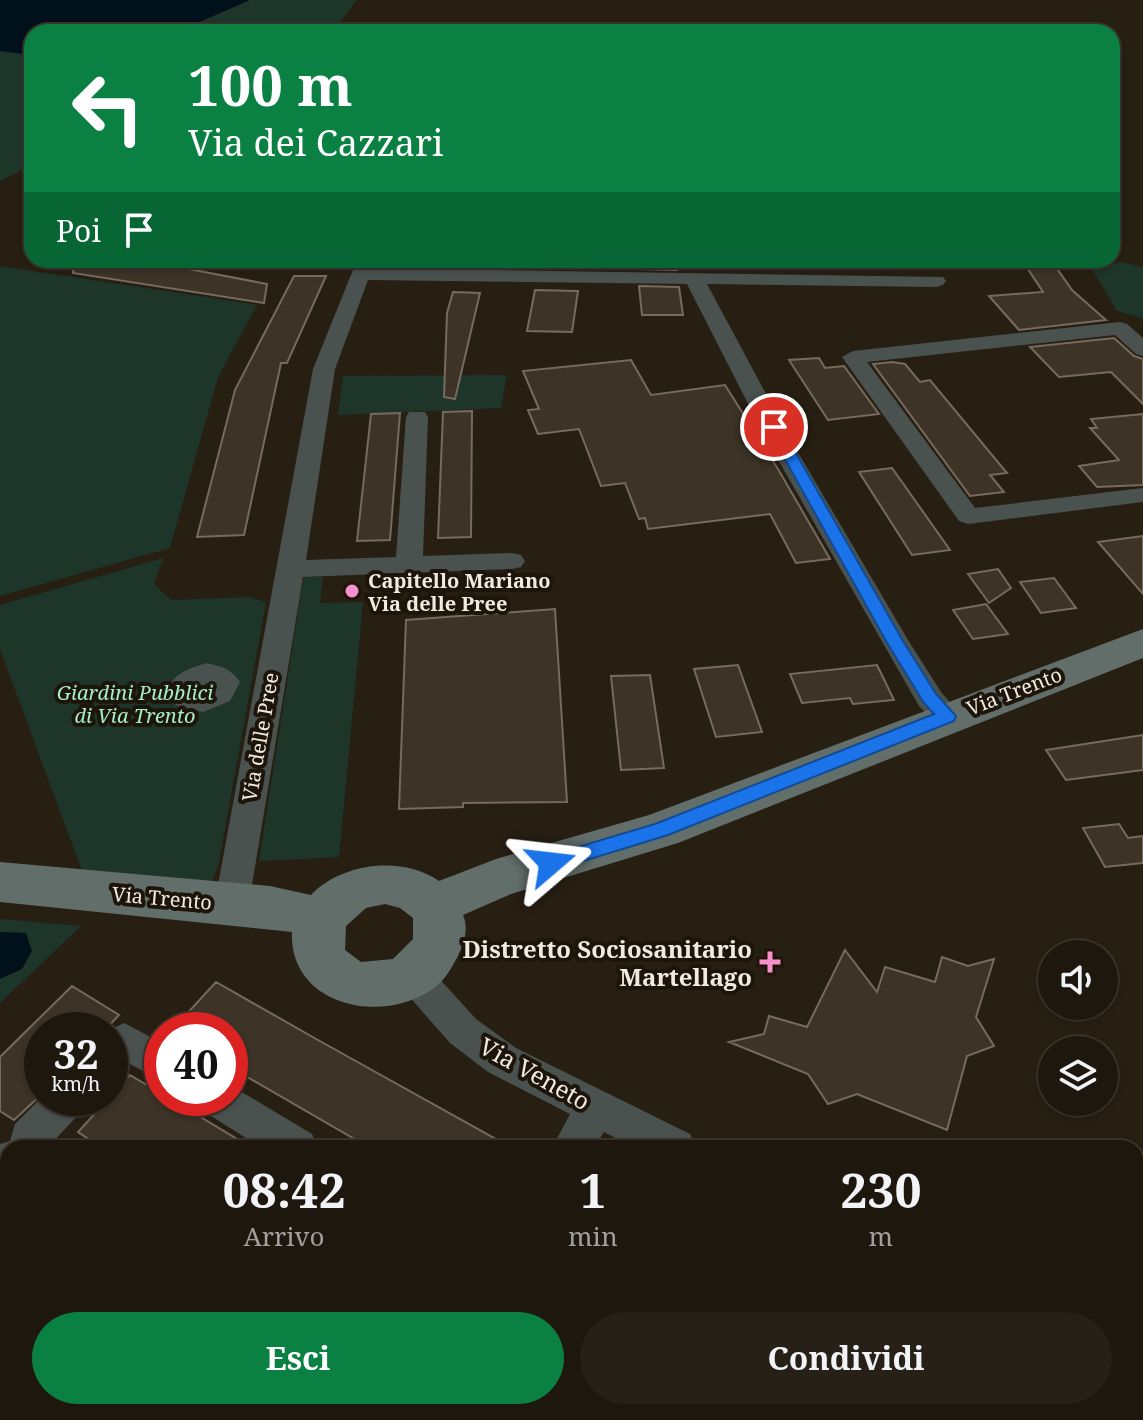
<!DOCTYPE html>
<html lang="it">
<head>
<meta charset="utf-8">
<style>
  body { margin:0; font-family:"Noto Serif",serif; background:#262017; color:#f1f3f6; height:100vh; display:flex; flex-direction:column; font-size:30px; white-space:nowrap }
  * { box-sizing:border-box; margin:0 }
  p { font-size:26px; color:#a19f9e }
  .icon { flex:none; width:44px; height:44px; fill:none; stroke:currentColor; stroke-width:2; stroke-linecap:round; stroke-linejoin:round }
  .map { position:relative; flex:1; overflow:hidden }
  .details { position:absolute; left:0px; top:1140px; width:1144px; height:280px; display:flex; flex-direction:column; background:#1e170e; border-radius:24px 24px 0 0; box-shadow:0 2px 6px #0004,0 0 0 2px #3c362e }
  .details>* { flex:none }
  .banner { position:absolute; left:24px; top:24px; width:1096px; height:244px; border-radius:24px; box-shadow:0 2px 6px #0004,0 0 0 2px #3c362e; background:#0b8043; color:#fff; overflow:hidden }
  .controls { position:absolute; left:1038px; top:940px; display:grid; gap:16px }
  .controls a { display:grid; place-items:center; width:80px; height:80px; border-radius:50%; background:#1e170e; box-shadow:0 2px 6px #0004,0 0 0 2px #3c362e; font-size:40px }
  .speed { position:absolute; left:24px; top:1012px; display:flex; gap:16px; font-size:40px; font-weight:700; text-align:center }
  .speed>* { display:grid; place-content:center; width:104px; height:104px; border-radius:50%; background:#1e170e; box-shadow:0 2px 6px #0004,0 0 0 2px #3c362e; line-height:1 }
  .speed small { font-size:20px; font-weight:400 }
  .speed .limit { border:12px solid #d22; background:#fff; color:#111 }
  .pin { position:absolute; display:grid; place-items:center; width:68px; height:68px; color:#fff; margin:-34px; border:4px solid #fff; border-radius:50%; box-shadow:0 2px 8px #0007 }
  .me { position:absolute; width:88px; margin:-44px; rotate:73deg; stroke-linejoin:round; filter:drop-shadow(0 0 6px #0008) }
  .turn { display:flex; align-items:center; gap:28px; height:168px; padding:0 32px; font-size:36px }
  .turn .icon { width:104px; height:104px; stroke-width:2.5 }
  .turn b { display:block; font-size:56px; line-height:68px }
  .then { display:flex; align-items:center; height:76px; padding:0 32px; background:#0003; gap:16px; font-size:30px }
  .eta { display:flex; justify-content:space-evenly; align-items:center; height:136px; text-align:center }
  .eta b { font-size:48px; font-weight:700; line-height:56px }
  .cta { display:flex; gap:16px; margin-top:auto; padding:16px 32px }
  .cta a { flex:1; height:92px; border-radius:48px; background:#0b8043; color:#fff; font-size:32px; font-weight:700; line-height:92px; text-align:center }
  .cta a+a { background:#262017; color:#f1f3f6 }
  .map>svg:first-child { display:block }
  .green { fill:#1e352a }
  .water { fill:#00111b }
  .building { fill:#3d3327; stroke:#766b5d; stroke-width:2 }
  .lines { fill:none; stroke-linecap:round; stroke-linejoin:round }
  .street { fill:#4a524f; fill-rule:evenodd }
  .secondary { fill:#626e69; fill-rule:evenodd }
  .route { fill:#1a73e8; stroke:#114b97; stroke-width:2 }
  .poi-dot { fill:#f890cc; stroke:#1e150a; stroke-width:3 }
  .labels { text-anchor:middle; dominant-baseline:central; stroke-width:8; stroke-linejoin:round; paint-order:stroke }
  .poi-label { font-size:20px; font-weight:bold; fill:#f0eae2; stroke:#1e150a; text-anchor:start }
  .street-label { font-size:20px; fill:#f0eae2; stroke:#1e150a }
  .park-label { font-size:20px; font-style:italic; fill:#a2eeca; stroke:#1e150a }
  .near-poi-label { font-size:24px; font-weight:bold; fill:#f0eae2; stroke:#1e150a; text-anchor:end }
  .near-street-label { font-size:24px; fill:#f0eae2; stroke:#1e150a }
</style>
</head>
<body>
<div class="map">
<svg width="1143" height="1420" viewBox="0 0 1143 1420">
  <rect width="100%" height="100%" fill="#281f13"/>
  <path class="green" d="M0,0H357L332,32H32V165L0,181Z
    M1120,262L1143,267V318L1117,311L1092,269Z
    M0,266L257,305L218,377L170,548L0,596Z
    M507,375L501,408L338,415L343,376Z
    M163,558L154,584L171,600L249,597L266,602L218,867L210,885L90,875L81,868L0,649V605Z
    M307,577H323L320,603L363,602L339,857L259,861L303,580Z
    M0,919L81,926L0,1003Z"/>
  <path class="water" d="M0,0H250L177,32H32V55L0,51Z
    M0,932L26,933L32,951L22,969L0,979Z"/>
  <path class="building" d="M74,260H142L267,284L264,303L73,273Z
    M637,260H675L677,270L638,269Z
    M1022,260H1051L1072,290L1106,320L1019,330L989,296L1043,292Z
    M294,276H326L287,363H281L244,535L197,537L235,390Z
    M639,286L679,287L683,315H642Z
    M535,290L578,291L572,332L527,331Z
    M453,292L480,293L455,399L444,397L447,313Z
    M1114,338L1134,356L1143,359V404L1111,372L1059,377L1030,347Z
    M819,358L825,368L844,366L879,414L828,420L789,360Z
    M631,360L651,395L725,385L778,469L830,559L796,563L770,514L648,529L645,518L639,519L625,483L601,486L579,429L538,434L528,410L539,409L523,371Z
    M892,362L905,364L920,382L930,380L1007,473L990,475L1004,492L970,496L873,364Z
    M472,411L471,537L438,538L443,412Z
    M400,413L390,540L357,541L371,414Z
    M1143,414V485L1097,487L1079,466L1119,460L1090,428H1097L1091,419Z
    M892,468L902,482L950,550L912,555L859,472Z
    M1143,536V594L1098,542Z
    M998,569L1011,588L989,603L968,574Z
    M1054,578L1076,608L1041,613L1020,582Z
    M986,604L1008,634L973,639L953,610Z
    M555,609L567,802L463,803V807L399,809L406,620Z
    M738,665L762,732L716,737L694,669Z
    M877,665L894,700L853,704L850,698L802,703L790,674Z
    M650,675L664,768L621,770L611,676Z
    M1143,735V770L1066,780L1046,750Z
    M1119,824L1128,838L1143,836V863L1105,867L1083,828Z
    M845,950L877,992L885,967L935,982L942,957L968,966L994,959L976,1017L994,1046L967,1056L947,1130L857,1094L828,1104L808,1074L729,1042L764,1034L769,1016L807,1027Z
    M216,982L318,1040L512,1148H370L230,1067V1030H172Z
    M72,986L119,1015L105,1030H42V1094L14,1120L0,1111V1057Z
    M130,1075L162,1094V1098H169L252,1148H102L78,1132Z"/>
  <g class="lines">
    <path class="street" d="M357,260H375L372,268L943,277L946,281L943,285L936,287L707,284L789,437L908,640L941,692L962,716L958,723C939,729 932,719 919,706L765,437L687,284L368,280L335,369L306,560L396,557L406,417L409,412H425L428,417L423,556L512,553L521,555L525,561L521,567L512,569L303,577L252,885L239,914L227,918L215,914L210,904L218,885L313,369Z
      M1120,322L1127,324L1143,338V356L1136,354L1115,335L867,362L975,508L1143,488V502L968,524L959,521L842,357L853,351Z
      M207,663C222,667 231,668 240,682L230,701L203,712L175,705L169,686C178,671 191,668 207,663ZM206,683L210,684L208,688L200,691Z
      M413,960L426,964L476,1019L516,1048L690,1134L696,1148H635L604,1132L594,1148H552L570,1114L488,1072L450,1043L400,986L395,975L400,964Z
      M124,1023L162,1043V1081L128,1063L110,1072L109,1030Z
      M230,1085L312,1134L318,1148H262L203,1111L197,1098H230Z
      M42,1097L88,1098L82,1111L47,1148H8V1185L0,1188V1144L10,1141L15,1124Z
      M0,1309L8,1313V1361L0,1357Z
      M1136,1361L1143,1364V1410L1136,1407Z
      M82,1412H136L140,1420H86Z
      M384,1412H433L429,1420H380Z"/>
    <path class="secondary" d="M1143,629V658L678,843L511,894L463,915C469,929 464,943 458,956C451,969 444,982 431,990C380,1025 289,1005 292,932L0,902V862L270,886L311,895C341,863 402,855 439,881L496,859L649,815ZM385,904L400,908L413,918V939L393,959L361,962L345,950L346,926L366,908Z"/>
  </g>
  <path class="route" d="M774,423L781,427L903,641L936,694L956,716L954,721L668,835L551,871L544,868L541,863L544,857L655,824L934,714L924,703L886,641L767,427Z"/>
  <g class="poi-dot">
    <circle cx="352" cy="591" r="8"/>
    <path d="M766 950h8v8h8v8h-8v8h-8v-8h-8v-8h8z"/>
  </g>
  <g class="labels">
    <g class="poi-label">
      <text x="368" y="580">Capitello Mariano<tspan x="368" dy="23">Via delle Pree</tspan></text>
    </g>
    <g class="street-label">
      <text transform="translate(1014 691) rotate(-21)">Via Trento</text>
      <text transform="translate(260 737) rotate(-80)">Via delle Pree</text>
      <text transform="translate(162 898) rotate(5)">Via Trento</text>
    </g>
    <g class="park-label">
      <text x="135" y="692">Giardini Pubblici<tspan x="135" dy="23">di Via Trento</tspan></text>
    </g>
    <g class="near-poi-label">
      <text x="752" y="948">Distretto Sociosanitario<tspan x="752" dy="28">Martellago</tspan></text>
    </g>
    <g class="near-street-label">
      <text transform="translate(535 1073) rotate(29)">Via Veneto</text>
    </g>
  </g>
</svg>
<div class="controls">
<a><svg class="icon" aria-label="sound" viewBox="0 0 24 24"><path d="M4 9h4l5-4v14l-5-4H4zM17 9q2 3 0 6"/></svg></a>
<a><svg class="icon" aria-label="layers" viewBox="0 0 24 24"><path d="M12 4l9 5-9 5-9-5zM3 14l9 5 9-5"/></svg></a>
</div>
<div class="speed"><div>32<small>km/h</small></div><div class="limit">40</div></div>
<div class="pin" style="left:774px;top:427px;background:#d93025"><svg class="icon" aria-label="arrive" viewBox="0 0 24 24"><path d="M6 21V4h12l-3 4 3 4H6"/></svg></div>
<svg class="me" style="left:551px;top:863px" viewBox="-20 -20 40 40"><path d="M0-17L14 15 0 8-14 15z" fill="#1a73e8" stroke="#fff" stroke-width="4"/></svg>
<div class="banner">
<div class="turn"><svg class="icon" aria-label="left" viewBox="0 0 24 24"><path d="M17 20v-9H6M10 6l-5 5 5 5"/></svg><div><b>100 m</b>Via dei Cazzari</div></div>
<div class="then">Poi<svg class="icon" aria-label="arrive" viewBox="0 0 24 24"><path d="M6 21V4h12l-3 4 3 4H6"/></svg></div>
</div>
<section class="details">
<div class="eta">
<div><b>08:42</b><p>Arrivo</p></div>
<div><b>1</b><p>min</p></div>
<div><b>230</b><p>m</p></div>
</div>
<div class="cta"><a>Esci</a><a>Condividi</a></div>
</section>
</div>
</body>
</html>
